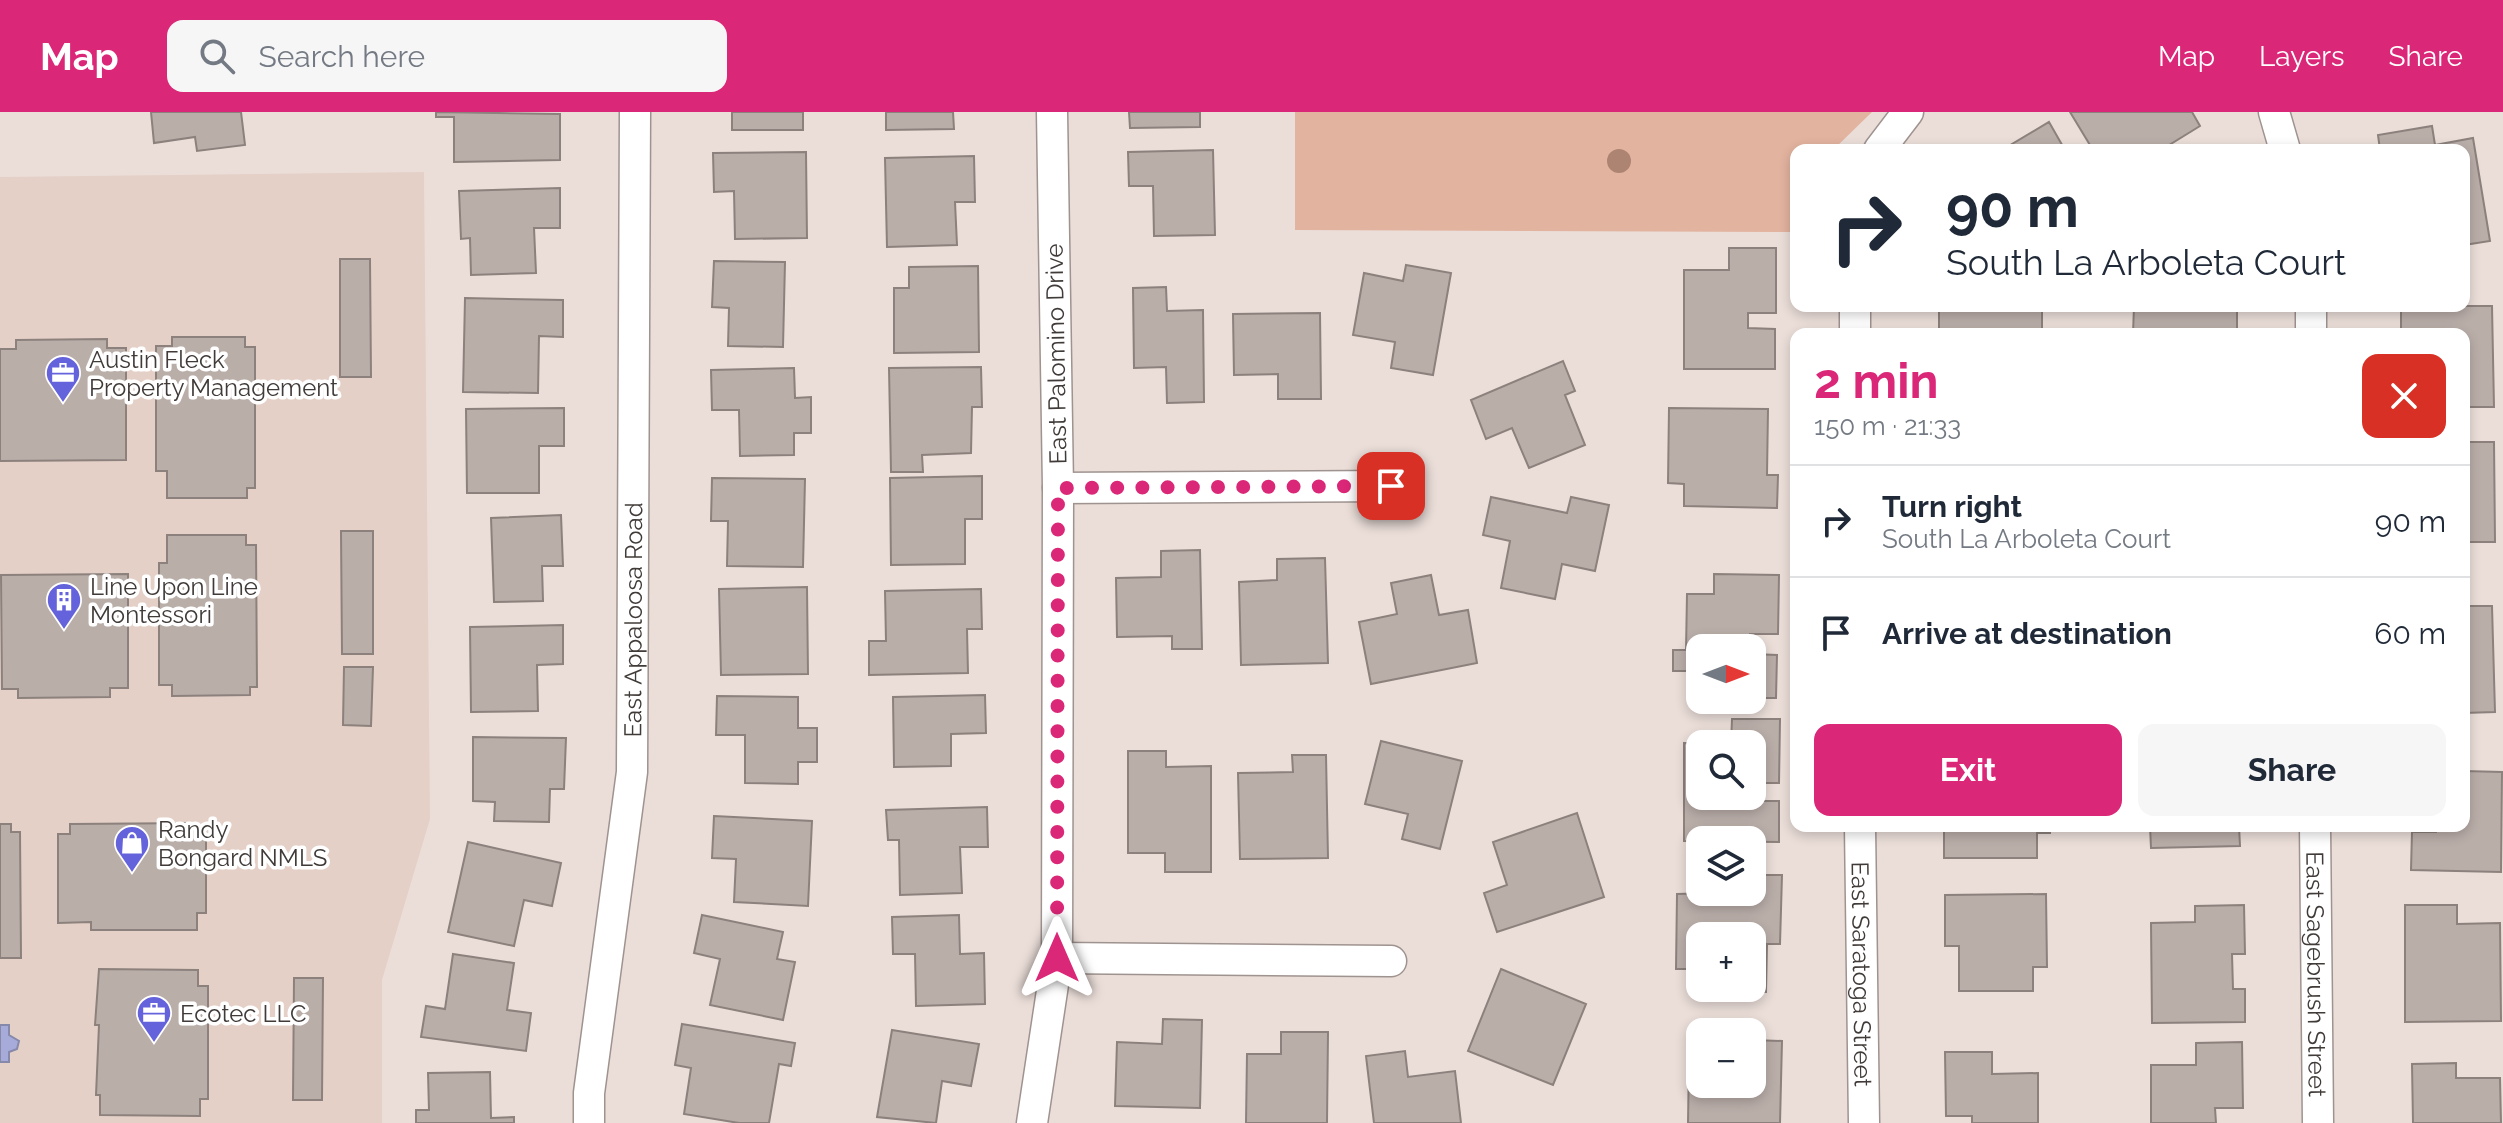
<!DOCTYPE html>
<html lang="en">
<head>
<meta charset="utf-8">
<style>
  body { margin:0; font-family:Raleway,sans-serif; background:#f6f6f7; color:#1f2937; height:100vh; display:flex; flex-direction:column; font-size:30px; white-space:nowrap }
  * { box-sizing:border-box; margin:0 }
  p { font-size:26px; color:#747a83 }
  .icon { flex:none; width:44px; height:44px; fill:none; stroke:currentColor; stroke-width:2; stroke-linecap:round; stroke-linejoin:round }
  .map { position:relative; flex:1; overflow:hidden }
  .drawer { position:absolute; left:1790px; top:216px; width:680px; height:504px; display:flex; flex-direction:column; background:#fff; border-radius:16px; box-shadow:0 4px 12px #0003 }
  .drawer>* { flex:none }
  .banner { position:absolute; left:1790px; top:32px; width:680px; height:168px; border-radius:16px; box-shadow:0 4px 12px #0003; background:#fff; color:#1f2937; overflow:hidden }
  .needle { width:52px; rotate:90deg }
  .fabs { position:absolute; left:1686px; top:522px; display:grid; gap:16px }
  .fabs a { display:grid; place-items:center; width:80px; height:80px; border-radius:16px; background:#fff; box-shadow:0 4px 12px #0003; font-size:40px }
  .pin { position:absolute; display:grid; place-items:center; width:68px; height:68px; color:#fff; margin:-34px; border-radius:16px; box-shadow:0 4px 12px #0006 }
  .me { position:absolute; width:88px; margin:-44px; rotate:0deg; stroke-linejoin:round; filter:drop-shadow(0 0 6px #0008) }
  .turn { display:flex; align-items:center; gap:28px; height:168px; padding:0 24px; font-size:36px }
  .turn .icon { width:104px; height:104px; stroke-width:2.5 }
  .turn b { display:block; font-size:56px; line-height:68px }
  .round { display:grid; place-items:center; flex:none; width:84px; height:84px; border-radius:16px; background:#f6f6f7 }
  .head { display:flex; align-items:center; justify-content:space-between; height:136px; padding:0 24px }
  h1 { font-size:48px; font-weight:700; line-height:60px; color:#db2777 }
  .button { display:flex; gap:16px; margin-top:auto; padding:16px 24px }
  .button a { flex:1; height:92px; border-radius:16px; background:#db2777; color:#fff; font-size:32px; font-weight:700; line-height:92px; text-align:center }
  .button a+a { background:#f6f6f7; color:#1f2937 }
  ul { padding:0; list-style:none }
  li { display:flex; align-items:center; gap:24px; height:112px; padding:0 24px; border-top:2px solid #e0e1e3 }
  li div { flex:1 }
  li b { display:block; font-size:30px }
  li em { font-style:normal }
  header { display:flex; align-items:center; gap:48px; box-sizing:border-box; height:112px; padding:0 40px; background:#db2777; color:#fff }
  header strong { font-size:38px }
  nav { display:flex; gap:44px; margin-inline-start:auto; font-size:28px }
  .search { width:560px; height:72px; background:#f6f6f7; display:flex; align-items:center; gap:20px; box-sizing:border-box; padding:0 28px; border-radius:16px; color:#747a83; font-size:30px }
  .map>svg:first-child { display:block }
  .built { fill:#e4d0c7 }
  .green { fill:#e2b39f }
  .water { fill:#a6abda; stroke:#8789aa; stroke-width:2 }
  .building { fill:#baaea9; stroke:#8c817c; stroke-width:2; fill-rule:evenodd }
  .lines { fill:none; stroke-linecap:round; stroke-linejoin:round }
  .street-casing { stroke:#9f938f; stroke-width:33 }
  .street { stroke:#fff; stroke-width:30 }
  .tree { fill:#ad8472 }
  .route { stroke:#db2777; stroke-width:14; stroke-dasharray:0 25.2 }
  .labels { text-anchor:middle; dominant-baseline:central; stroke-width:7; stroke-linejoin:round; paint-order:stroke }
  .street-label { font-size:24px; fill:#403b39; stroke:#fff }
  .poi-label { font-size:24px; fill:#403b39; stroke:#fff; text-anchor:start }
</style>
</head>
<body>
<header>
<strong>Map</strong>
<div class="search"><svg class="icon" aria-label="search" viewBox="0 0 24 24"><circle cx="10" cy="10" r="6"/><path d="M15 15l6 6"/></svg>Search here</div>
<nav><a>Map</a><a>Layers</a><a>Share</a></nav>
</header>
<div class="map">
<svg width="2503" height="1011" viewBox="0 0 2503 1011">
  <rect width="100%" height="100%" fill="#ebded9"/>
  <path class="built" d="M424,60L430,707L382,868V1011H0V65Z"/>
  <path class="green" d="M1295,0H1872L1833,38H1796V120L1295,118Z"/>
  <path class="water" d="M0,913H9V923L19,929L17,937L9,940V950H0Z"/>
  <path class="building" d="M151,0H241L245,33L197,39L195,25L154,31Z
    M436,0L560,2V48L454,50V5H436Z
    M732,0H803V18H732Z
    M886,0H953L954,17L886,18Z
    M1129,0H1200V15L1130,16Z
    M2070,0H2192L2200,14L2161,38H2093Z
    M2049,10L2065,38H2002Z
    M2432,14L2435,33L2473,26L2490,129L2464,133V38H2380L2378,23Z
    M1213,38L1215,123L1154,124L1153,74H1129L1128,40Z
    M806,40L807,126L735,127L734,79L714,80L713,41Z
    M974,44L975,90H955L957,133L887,135L885,46Z
    M560,76V116H534L536,161L471,163L470,126L461,127L459,79Z
    M1729,136H1776V201H1748V216L1775,217V257H1684V158H1729Z
    M340,147H370L371,265H340Z
    M714,149L785,150L783,235L728,234L729,196L712,195Z
    M1406,153L1451,161L1433,263L1391,256L1395,230L1353,223L1364,161L1403,169Z
    M978,154L979,240L894,241V176H909V155Z
    M1166,175L1167,199L1203,198L1204,290L1167,291L1166,255L1134,256L1133,176Z
    M465,186L563,188V225L539,224L538,281L463,280Z
    M1939,194L2042,195V222H1939Z
    M2134,194H2237V222H2133Z
    M2401,194H2492L2494,295H2464V222H2401Z
    M1320,201L1321,287H1278V262L1234,263L1233,202Z
    M172,225H245V235H255V376H247V386H167V359H156V234H172Z
    M107,227V236H126V348L0,349V237H16V228Z
    M1563,249L1575,279L1565,283L1585,333L1529,356L1512,316L1486,327L1471,288Z
    M981,255L982,295H972L971,341L922,343L923,360H891L889,256Z
    M794,256L795,286L811,285V321H794V343L740,344L739,298H712L711,258Z
    M564,296V334H539V381H467L466,297Z
    M1669,296L1768,297L1767,363H1778L1777,396L1684,394V372L1668,371Z
    M2464,330H2494L2495,430H2464Z
    M982,364V407H965V452L891,453L890,366Z
    M712,366L805,367L803,455L727,454L728,409H711Z
    M1491,385L1567,401L1571,385L1609,393L1595,459L1562,452L1555,487L1501,476L1510,429L1483,423Z
    M561,403L563,454H542L543,489L494,490L491,406Z
    M341,419H373V542H342Z
    M167,423H246V433H256L257,575H250V583L172,584V573H159V451H167Z
    M1200,438L1202,537H1172V524L1117,525L1116,466L1161,465V439Z
    M1325,446L1328,551L1241,553L1239,470L1277,468V447Z
    M128,462V576H110V585L18,586V577H2L1,463Z
    M1714,462L1779,463L1778,522H1750V536H1700V585L1687,584V559H1673V538H1686L1687,482H1714Z
    M1431,463L1439,503L1468,498L1477,551L1371,572L1359,510L1397,502L1391,471Z
    M807,475L808,562L721,563L719,477Z
    M981,477L982,517H967L968,561L869,563V529H886L885,479Z
    M2464,494H2492L2495,600L2464,601Z
    M563,513V552L537,553L538,599L471,600L470,515Z
    M1752,542L1777,543L1776,586H1752Z
    M344,555H373L371,614L343,613Z
    M985,583L986,621L951,622V654L894,655L893,585Z
    M717,584L798,585V616H817V650H798V672L745,671V623H716Z
    M1732,607H1780L1779,671H1752V678V632H1700V684H1752V689H1779V730L1684,729V631L1731,632Z
    M473,625L566,626L564,677H550L549,710L494,709L495,690L473,689Z
    M1381,629L1462,649L1440,737L1402,727L1408,702L1365,692Z
    M1128,639H1166V655L1211,654V760H1165V741H1128Z
    M1292,643H1326L1328,746L1240,747L1238,661L1293,660Z
    M2464,659L2502,660L2501,760L2411,758L2412,720H2436V714H2464Z
    M987,695L988,735H960L962,781L900,783L899,728H888L886,698Z
    M1577,701L1604,785L1497,820L1484,781L1507,773L1493,730Z
    M714,704L812,709L808,794L734,790L736,747L712,746Z
    M197,711V720H206V801H197V818H91V810L58,811V722H70V712Z
    M0,712H11V720H20L21,846H0Z
    M1944,714H2050V721H2037V746H1944Z
    M2150,714H2239L2240,734L2151,736Z
    M468,730L561,751L552,794L524,788L514,834L448,820Z
    M1752,763H1782L1780,832H1767L1766,880L1692,878L1693,857H1676L1677,782L1752,780ZM1700,824H1752V876H1700Z
    M2046,782L2047,855H2033V879H1959V834H1945V783Z
    M2244,793L2245,842H2232L2233,877H2245V910L2152,911L2151,811L2195,810V794Z
    M2405,793H2457V812L2500,811L2501,909L2405,910Z
    M702,803L783,820L777,847L795,850L783,908L710,893L720,847L694,841Z
    M959,803L960,842L984,841L985,892L916,894L915,842H893L892,805Z
    M453,842L514,851L507,898L531,901L526,939L421,925L426,894L445,897Z
    M99,857L198,858V874H208V987H200V1004L100,1003V983H96L99,913H95Z
    M1501,857L1586,892L1553,973L1468,939Z
    M294,866H323L322,988H293Z
    M1163,907L1202,908L1200,996L1115,994L1117,930L1162,932Z
    M682,912L795,931L791,954L779,952L769,1011H739L684,1002L691,956L675,953Z
    M892,918L979,932L971,974L942,969L936,1011L877,1005Z
    M1281,920H1328L1327,1011H1246L1247,942H1281Z
    M1752,928L1782,929L1780,1011H1688L1689,945H1700V972H1752Z
    M2242,930L2243,996H2215L2216,1011H2151V953H2196V931Z
    M1405,939L1408,965L1455,959L1461,1011H1374L1366,944Z
    M1945,940H1992V962L2038,961V1011H1972V1004H1946Z
    M2456,951V966H2500L2501,1011H2413L2412,952Z
    M490,960L491,1006L514,1005V1011H416V998H429L428,961Z"/>
  <g class="lines">
    <defs>
      <g id="street">
        <path d="M2274,0L2285,38"/>
        <path d="M1879,38L1908,0"/>
        <path d="M1855,194V222"/>
        <path d="M2311,194V222"/>
        <path d="M1058,376L1391,374"/>
        <path id="s1" d="M1860,714L1864,1011"/>
        <path id="s2" d="M2315,714L2318,1011"/>
        <path d="M1057,846L1391,849"/>
        <path id="s3" d="M589,1011V981L632,660L635,0"/>
        <path d="M1032,1011L1057,846L1058,376L1052,0"/>
      </g>
    </defs>
    <use href="#street" class="street-casing"/>
    <use href="#street" class="street"/>
  </g>
  <circle class="tree" cx="1619" cy="49" r="12"/>
  <g class="lines">
    <path class="route" d="M1057,846L1058,376L1391,374"/>
  </g>
  <defs>
    <symbol id="office-pin" viewBox="-11 -11 22 30"><path d="M0 17L-7.5 6A9.5 9.5 0 1 1 7.5 6Z" fill="#6463dc" stroke="#fff"/><path d="M-6-3h4V-5.5h4V-3h4V5H-6ZM-1-4.5V-3h2v-1.5ZM-6 0V1H6V0Z" fill="#fff"/></symbol>
    <symbol id="building-pin" viewBox="-11 -11 22 30"><path d="M0 17L-7.5 6A9.5 9.5 0 1 1 7.5 6Z" fill="#6463dc" stroke="#fff"/><path d="M-4-6H4V6H1V3H-1V6H-4ZM-2.5-4.3h1.7v1.8h-1.7ZM.8-4.3h1.7v1.8H.8ZM-2.5-1h1.7V.8h-1.7ZM.8-1h1.7V.8H.8Z" fill="#fff"/></symbol>
    <symbol id="shop-pin" viewBox="-11 -11 22 30"><path d="M0 17L-7.5 6A9.5 9.5 0 1 1 7.5 6Z" fill="#6463dc" stroke="#fff"/><path d="M-5-2.5h2.3a2.7 3.5 0 0 1 5.4 0H5L5.5 6h-11ZM-1.5-2.5h3a1.5 2.3 0 0 0-3 0Z" fill="#fff"/></symbol>
  </defs>
  <g fill-rule="evenodd">
    <use href="#office-pin" x="43" y="241" width="40" height="54"/>
    <use href="#building-pin" x="44" y="468" width="40" height="54"/>
    <use href="#shop-pin" x="112" y="711" width="40" height="54"/>
    <use href="#office-pin" x="134" y="881" width="40" height="54"/>
  </g>
  <g class="labels">
    <g class="street-label">
      <text transform="translate(1056 242) rotate(-91)">East Palomino Drive</text>
      <text stroke="none"><textPath href="#s3" startOffset="506">East Appaloosa Road</textPath></text>
      <text stroke="none"><textPath href="#s1" startOffset="148">East Saratoga Street</textPath></text>
      <text stroke="none"><textPath href="#s2" startOffset="148">East Sagebrush Street</textPath></text>
    </g>
    <g class="poi-label">
      <text x="89" y="247">Austin Fleck<tspan x="89" dy="28">Property Management</tspan></text>
      <text x="90" y="474">Line Upon Line<tspan x="90" dy="28">Montessori</tspan></text>
      <text x="158" y="717">Randy<tspan x="158" dy="28">Bongard NMLS</tspan></text>
      <text x="180" y="901">Ecotec LLC</text>
    </g>
  </g>
</svg>
<div class="fabs">
<a><svg class="needle" viewBox="-14 -14 28 28"><path d="M0-13l5 13h-10z" fill="#e53935"/><path d="M0 13l5-13h-10z" fill="#747a83"/></svg></a>
<a><svg class="icon" aria-label="search" viewBox="0 0 24 24"><circle cx="10" cy="10" r="6"/><path d="M15 15l6 6"/></svg></a>
<a><svg class="icon" aria-label="layers" viewBox="0 0 24 24"><path d="M12 4l9 5-9 5-9-5zM3 14l9 5 9-5"/></svg></a>
<a>+</a>
<a>−</a>
</div>
<div class="pin" style="left:1391px;top:374px;background:#d93025"><svg class="icon" aria-label="arrive" viewBox="0 0 24 24"><path d="M6 21V4h12l-3 4 3 4H6"/></svg></div>
<svg class="me" style="left:1057px;top:846px" viewBox="-20 -20 40 40"><path d="M0-17L14 15 0 8-14 15z" fill="#db2777" stroke="#fff" stroke-width="4"/></svg>
<div class="banner">
<div class="turn"><svg class="icon" aria-label="right" viewBox="0 0 24 24"><path d="M7 20v-9h11M14 6l5 5-5 5"/></svg><div><b>90 m</b>South La Arboleta Court</div></div>
</div>
<section class="drawer">
<div class="head"><div><h1>2 min</h1><p>150 m · 21:33</p></div><a class="round" style="background:#d93025;color:#fff"><svg class="icon" aria-label="close" viewBox="0 0 24 24"><path d="M6 6l12 12M18 6L6 18"/></svg></a></div>
<ul>
<li><svg class="icon" aria-label="right" viewBox="0 0 24 24"><path d="M7 20v-9h11M14 6l5 5-5 5"/></svg><div><b>Turn right</b><p>South La Arboleta Court</p></div><em>90 m</em></li>
<li><svg class="icon" aria-label="arrive" viewBox="0 0 24 24"><path d="M6 21V4h12l-3 4 3 4H6"/></svg><div><b>Arrive at destination</b></div><em>60 m</em></li>
</ul>
<div class="button"><a>Exit</a><a>Share</a></div>
</section>
</div>
</body>
</html>
